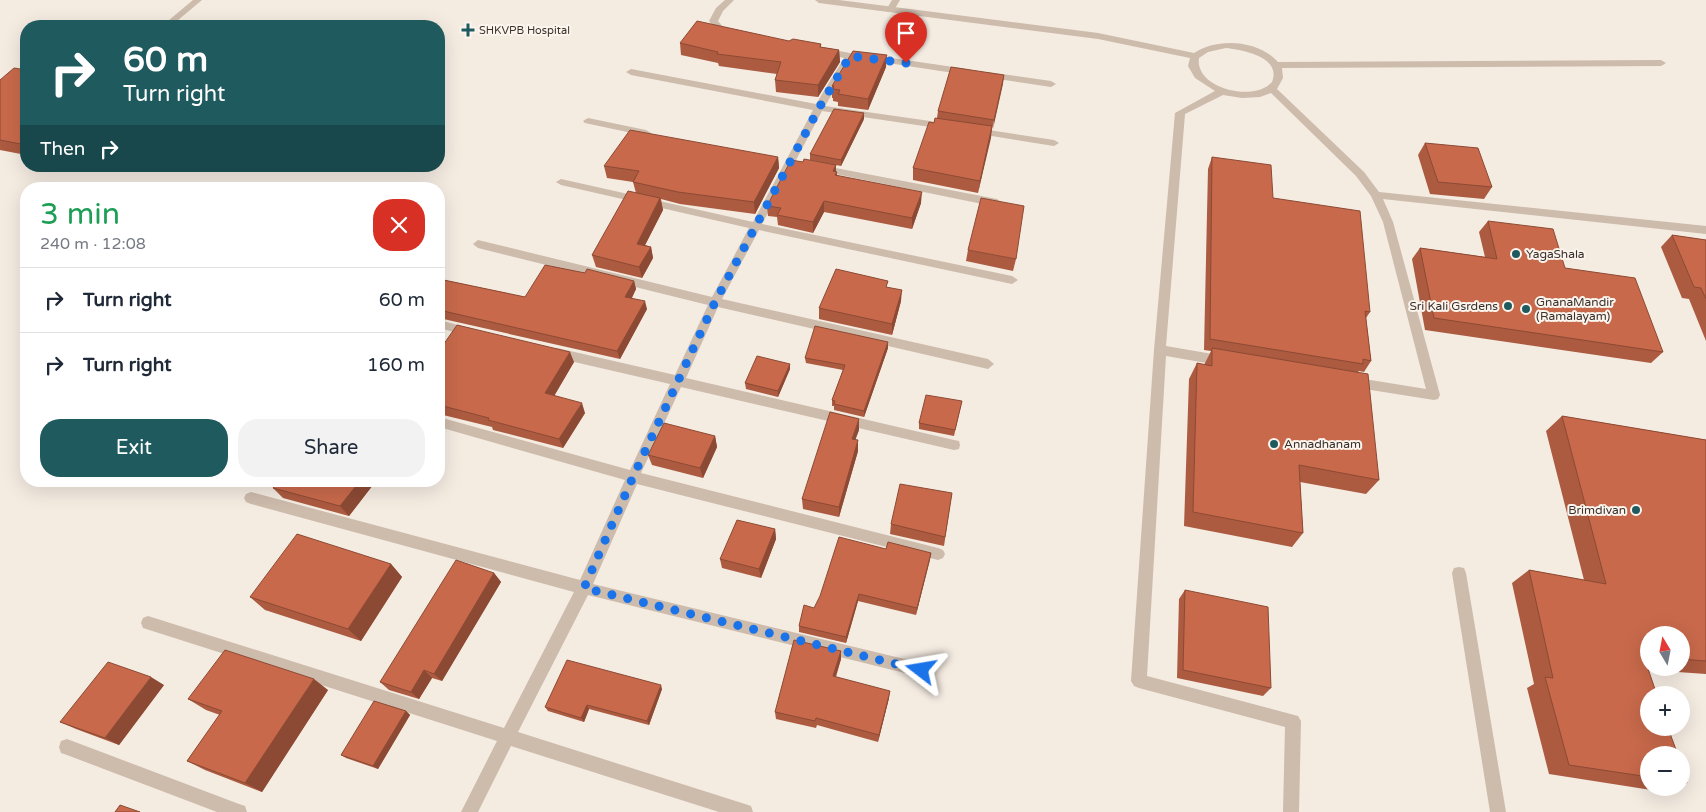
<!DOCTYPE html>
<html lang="en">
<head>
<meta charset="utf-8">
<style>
  body { margin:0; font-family:"Varela Round",sans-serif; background:#f2f2f3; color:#1f2937; height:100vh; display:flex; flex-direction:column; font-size:19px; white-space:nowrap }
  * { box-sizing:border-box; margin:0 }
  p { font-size:16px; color:#747a83 }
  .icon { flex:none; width:28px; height:28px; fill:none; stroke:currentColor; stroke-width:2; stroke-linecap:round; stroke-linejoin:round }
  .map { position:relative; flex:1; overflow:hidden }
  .details { position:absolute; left:20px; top:182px; width:425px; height:305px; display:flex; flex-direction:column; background:#fff; border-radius:20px; box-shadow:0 5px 20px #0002 }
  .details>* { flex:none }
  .guide { position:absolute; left:20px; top:20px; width:425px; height:152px; border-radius:20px; box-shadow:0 5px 20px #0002; background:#1f5a5e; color:#fff; overflow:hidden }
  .needle { width:32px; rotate:350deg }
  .buttons { position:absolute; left:1640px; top:626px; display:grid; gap:10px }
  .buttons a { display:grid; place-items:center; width:50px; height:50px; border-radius:50%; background:#fff; box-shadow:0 5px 20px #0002; font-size:25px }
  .pin { position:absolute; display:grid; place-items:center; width:42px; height:42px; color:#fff; margin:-51px -21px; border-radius:50% 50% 50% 0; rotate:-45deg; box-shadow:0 0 5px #0007 }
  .pin .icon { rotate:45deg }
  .me { position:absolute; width:55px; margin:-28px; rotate:284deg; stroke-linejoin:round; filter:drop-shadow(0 0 4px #0008) }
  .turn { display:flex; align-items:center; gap:18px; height:105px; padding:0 20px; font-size:22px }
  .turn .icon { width:65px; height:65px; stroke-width:2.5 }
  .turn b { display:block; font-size:35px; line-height:42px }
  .then { display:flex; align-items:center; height:48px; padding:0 20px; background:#0003; gap:10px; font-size:19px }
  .round { display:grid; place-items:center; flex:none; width:52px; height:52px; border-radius:20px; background:#f2f2f3 }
  .headline { display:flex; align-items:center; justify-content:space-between; height:85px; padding:0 20px }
  h1 { font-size:30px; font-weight:600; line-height:38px; color:#1e9e55 }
  .button { display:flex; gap:10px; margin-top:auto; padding:10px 20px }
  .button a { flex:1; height:58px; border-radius:20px; background:#1f5a5e; color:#fff; font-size:20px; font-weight:600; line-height:58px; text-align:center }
  .button a+a { background:#f2f2f3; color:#1f2937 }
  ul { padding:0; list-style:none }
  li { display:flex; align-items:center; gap:15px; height:65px; padding:0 20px; border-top:1px solid #e0e1e3 }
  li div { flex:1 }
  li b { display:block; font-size:19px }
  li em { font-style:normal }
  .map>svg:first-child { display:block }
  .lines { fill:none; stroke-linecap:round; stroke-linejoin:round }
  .lane { fill:#cdbbac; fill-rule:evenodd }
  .street { fill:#cdbbac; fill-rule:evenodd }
  .wall { fill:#ac5a40; fill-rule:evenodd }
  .shaded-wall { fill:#8c4a34 }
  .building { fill:#c8694b; stroke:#8c4a34 }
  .route { stroke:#1a73e8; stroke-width:9; stroke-dasharray:0 16.2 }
  .poi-dot { fill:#1f5a5e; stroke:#fbf5ee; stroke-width:2 }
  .labels { text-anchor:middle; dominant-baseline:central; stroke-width:4; stroke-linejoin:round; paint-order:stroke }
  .far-poi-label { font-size:11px; fill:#3b302b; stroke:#fbf5ee; text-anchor:start }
  .poi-label { font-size:12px; fill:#3b302b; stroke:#fbf5ee; text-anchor:start }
</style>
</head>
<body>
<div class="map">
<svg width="1706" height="812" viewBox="0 0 1706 812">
  <rect width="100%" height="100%" fill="#f4ebe1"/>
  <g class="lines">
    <path class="lane" d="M193,0H202L171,26H162Z
      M892,0H900L893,12H887L886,10Z"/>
    <path class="street" d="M725,0H734L723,11L718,21L724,28L732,32V36C722,37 715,29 709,21L716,8Z
      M815,0H839L1098,33L1194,53C1217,37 1259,40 1278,62L1661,60L1666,63L1661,66L1282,68L1283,78L1277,89L1364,172L1379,192L1706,226V234L1383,199L1393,222L1440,395L1438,399L1434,400L1352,387L1348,385L1346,382L1348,379L1352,377L1426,389L1383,222L1371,196L1356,176L1271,93L1260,97L1242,98L1223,95L1185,114L1166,346L1224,356L1230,361L1224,366L1166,356L1147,676L1298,716L1301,721L1299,812H1283L1285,727L1139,688L1134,686L1131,681L1154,350L1175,113L1215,91L1195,78L1188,66L1190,58L1098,39L819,3ZM1226,48C1243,50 1282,57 1272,82C1254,103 1194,88 1199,58L1208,52Z
      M823,48L850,53L855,56L825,106L944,123L949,126L944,129L822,111L762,224L1012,276L1018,280L1012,284L759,230L722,299L988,359L994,364L988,369L718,307L686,378L954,440L959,441L960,445L959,449L954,450L681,387L641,473L938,548L943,550L945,554L943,558L938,560L637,484L593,584L921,663L926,665L929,670L926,675L921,677L588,595L518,732L745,804L751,806L753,812H719L511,746L478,812H461L497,741L143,628L141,623L143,618L148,616L504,728L574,592L251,504L246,502L244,498L246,494L251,492L580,580L625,480L439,427V417L630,470L670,384L557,358L551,353L557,348L675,375L708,305L478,248L473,244L478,240L712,297L749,228L561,185L556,182L561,179L753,222L813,110L631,75L626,72L631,69L816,104L844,58L820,53L818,51Z
      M871,55L967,69L972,72L967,75L868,60L866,58Z
      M987,72L1051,81L1056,84L1051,87L984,77L982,75Z
      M588,118L646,130L651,133L646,136L585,123L583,121Z
      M976,128L1054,140L1059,143L1054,146L973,133V129Z
      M820,165L997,199L1002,203L997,207L816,170L815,168Z
      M439,320L473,329L475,332L469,336L439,328Z
      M1459,567L1464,568L1466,573L1506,812H1490L1452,573L1454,568Z
      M67,739L239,804L245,806L247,812H217L67,755L61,753L59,747L61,741Z"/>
  </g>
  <path class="wall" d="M789,41L821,44V47L839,50L840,62L818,97L776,92L775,80L777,74L719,66L718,63L681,55L680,43Z
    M886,67L868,110L838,106V102L833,101V98H832V86Z
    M26,70V155L0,150V80Z
    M1004,75L978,193L913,180V168L934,123L937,118L938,111Z
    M864,119L841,166L810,160V154Z
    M1425,143L1492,187L1484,199L1430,194L1418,155Z
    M778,157L779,168L755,214L680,204L661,199L663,210L645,245L651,247L653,258L642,278L596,267L592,255L636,193L633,182L607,178L604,166Z
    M1212,157L1273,198L1370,312L1366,318L1371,361L1364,372L1359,371L1358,372L1379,480L1366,494L1300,482L1303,533L1292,547L1184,526L1189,379L1197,363L1204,365L1211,351L1204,350L1208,169Z
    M836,165V172L837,176L921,203L912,229L824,212L813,233L778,225L777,217L768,216L767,206Z
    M1488,221L1565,268L1663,352L1651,363L1425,330L1412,259L1420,248L1485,257L1479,232Z
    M1672,235L1706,240V341L1689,299L1682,298L1661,247Z
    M968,250L1016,259L1013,271L966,261Z
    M585,273L634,281L636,289L632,298L647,309L620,359L439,318V279L525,297Z
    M888,287L901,301L892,335L819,319V308Z
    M888,342V348L864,417L834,410V406H832V400L843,370L806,363L805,358Z
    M439,351L574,362L554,396L585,413L563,448L493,430L492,427L439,414Z
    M790,364V369L778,397L746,389L745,383Z
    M962,401L954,436L919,429V423Z
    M1562,416L1706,440V674L1649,670V788H1676L1664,792L1549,774L1527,688L1534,684L1512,583L1529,570L1584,580L1546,431ZM1649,635H1681V668H1649Z
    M859,430L855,439L858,451L839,517L803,509L802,499Z
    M715,436L717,447L703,478L652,465L648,455Z
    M376,481L349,516L283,498L273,488Z
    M952,493L944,546L890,534L891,524Z
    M775,529L776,539L761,578L722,568L720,559Z
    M886,549L931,553L916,615L858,601L846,643L799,632V626L814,608Z
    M391,564L402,577L361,641L265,610L250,597Z
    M494,573L501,582L442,681L432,678L419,699L389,690L380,682Z
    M1185,590L1271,688L1263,696L1177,678L1179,599Z
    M841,651V659L836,677L889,698L878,742L817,725L816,728L776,719L775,712Z
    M164,685L119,745L76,729L60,722Z
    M662,689L649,725L589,709L584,722L548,711L545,707Z
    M328,690L262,792L205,770L187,761L220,715L206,710L188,699Z
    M406,711L410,715L378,769L346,758L341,755Z"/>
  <path class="shaded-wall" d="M839,50L840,62L818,97V85Z
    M887,55L886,67L868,110V99Z
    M1004,75L1003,84L993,129L994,120Z
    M864,113V119L841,166V160Z
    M992,126L991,138L978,193L980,181Z
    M778,157L779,168L755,214L754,202Z
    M836,165V174L837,172V182L833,171Z
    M922,192L921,203L912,229V218Z
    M660,198L663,210L640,255L637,244Z
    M824,201V212L813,233V222Z
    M651,247L653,258L642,278L639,267Z
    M634,281L636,289L628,305L625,297Z
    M902,290L901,301L892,335V324Z
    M645,301L647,309L620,359L617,351Z
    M888,342V348L864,417V411Z
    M570,352L574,362L550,403L545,393Z
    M790,364V369L778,397V391Z
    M582,403L585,413L563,448L559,439Z
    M859,419V430L852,449V439Z
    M715,436L717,447L703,478L700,468Z
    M858,440V451L839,517V507Z
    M360,481H376L349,516L340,506Z
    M775,529L776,539L761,578L759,569Z
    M931,553L930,560L916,615L917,608Z
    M391,564L402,577L361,641L348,629Z
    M494,573L501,582L442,681L434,674Z
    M859,594L858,601L846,643V637Z
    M841,651V659L833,684V676Z
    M424,670L432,678L419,699L411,692Z
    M151,677L164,685L119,745L105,738Z
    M314,679L328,690L262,792L245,783Z
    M661,685L662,689L649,725L647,721Z
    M890,691L889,698L878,742L879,735Z
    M587,705L589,709L584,722L581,718Z
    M406,711L410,715L378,769L373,766Z"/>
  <path class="building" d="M697,21L789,41L793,39L821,44L820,47L839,50L818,85L775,80L781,62L717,54L718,52L680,43Z
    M853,51L887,55L868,99L838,94L840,90L833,89L834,86H832Z
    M951,67L1004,75L994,120L938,111Z
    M14,68L26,70V145L0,140V80Z
    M834,109L864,113L841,160L810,154Z
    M935,118L992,126L980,181L913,168L929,122L934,123Z
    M630,130L778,157L754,202L678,192L633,182L639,171L604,166Z
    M1425,143L1478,148L1492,187L1438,182Z
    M1212,157L1271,165L1273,198L1360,211L1370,312L1365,311L1371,361L1363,359V364L1210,339Z
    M804,159L836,165L833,171L837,172L835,175L922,192L912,218L824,201L813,222L777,215L781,208L767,206L791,160L803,162Z
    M628,191L660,198L637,244L651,247L639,267L592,255Z
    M981,198L1024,206L1016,259L968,250Z
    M1488,221L1553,229L1565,268L1635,278L1663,352L1434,318L1420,248L1497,259Z
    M1672,235L1706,240V299L1701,288L1694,287Z
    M545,265L585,273L587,269L634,281L625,297L645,301L617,351L439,310V279L525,297Z
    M836,269L888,281L886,287L902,290L892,324L819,308Z
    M457,325L570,352L545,393L582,403L559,439L488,420L489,418L439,405V351Z
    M815,326L888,342L864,411L834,404L835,401L832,400L845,365L805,358Z
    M1212,348L1368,374L1379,480L1299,465L1303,533L1193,512L1197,363L1212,366Z
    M757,356L790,364L778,391L745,383Z
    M926,395L962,401L955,430L919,423Z
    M830,412L859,419L852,439L858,440L839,507L802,499Z
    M1562,416L1706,440V661L1681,659V635H1649V657H1644L1657,695H1649V728H1668L1678,755H1649V777L1569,765L1545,677L1553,678L1529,570L1606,584Z
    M664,423L715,436L700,468L648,455Z
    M279,481H360L340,506L273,488Z
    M900,484L952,493L945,537L891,524Z
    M737,520L775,529L759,569L720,559Z
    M297,534L391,564L348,629L250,597Z
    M839,537L886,549L888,542L931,553L917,608L859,594L846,637L799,626L804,605L814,608L820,596Z
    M456,560L494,573L434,674L424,670L411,692L380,682Z
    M1185,590L1268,607L1271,688L1183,670Z
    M794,640L841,651L833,676L890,691L879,735L816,718L815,721L775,712Z
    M225,650L314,679L245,783L187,761L222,711L188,699Z
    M567,660L661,685L647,721L587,705L581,718L545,707Z
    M108,662L151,677L105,738L60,722Z
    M374,701L406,711L373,766L341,755Z
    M1681,765L1687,783L1681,782Z
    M120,805L140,812H115Z"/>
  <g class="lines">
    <path class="route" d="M906,63L850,56L819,108L715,302L633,477L584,588L921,670"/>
  </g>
  <g class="poi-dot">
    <path d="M465.5 22.5h5v5h5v5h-5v5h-5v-5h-5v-5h5z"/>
    <circle cx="1516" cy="254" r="5"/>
    <circle cx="1508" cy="306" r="5"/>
    <circle cx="1526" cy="309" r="5"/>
    <circle cx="1274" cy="444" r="5"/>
    <circle cx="1636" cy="510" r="5"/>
  </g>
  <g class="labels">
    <g class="far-poi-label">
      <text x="479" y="30">SHKVPB Hospital</text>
    </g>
    <g class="poi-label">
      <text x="1526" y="254">YagaShala</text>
      <text x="1536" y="302">GnanaMandir<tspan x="1536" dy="14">(Ramalayam)</tspan></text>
      <text x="1498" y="306" text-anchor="end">Sri Kali Gsrdens</text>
      <text x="1284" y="444">Annadhanam</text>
      <text x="1626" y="510" text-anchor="end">Brimdivan</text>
    </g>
  </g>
</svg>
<div class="buttons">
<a><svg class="needle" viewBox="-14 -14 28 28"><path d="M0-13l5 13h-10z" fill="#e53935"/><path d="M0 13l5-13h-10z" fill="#747a83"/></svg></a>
<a>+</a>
<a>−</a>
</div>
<div class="pin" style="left:906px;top:63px;background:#d93025"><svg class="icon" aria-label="arrive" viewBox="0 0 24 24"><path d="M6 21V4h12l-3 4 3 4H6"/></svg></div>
<svg class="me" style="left:921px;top:670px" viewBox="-20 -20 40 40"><path d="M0-17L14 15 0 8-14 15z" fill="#1a73e8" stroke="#fff" stroke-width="4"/></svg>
<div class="guide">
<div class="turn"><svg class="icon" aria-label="right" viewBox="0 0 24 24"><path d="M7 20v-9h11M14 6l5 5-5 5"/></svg><div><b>60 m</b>Turn right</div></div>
<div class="then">Then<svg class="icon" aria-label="right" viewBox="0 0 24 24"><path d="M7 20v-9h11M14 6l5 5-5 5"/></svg></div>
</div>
<section class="details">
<div class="headline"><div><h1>3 min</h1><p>240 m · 12:08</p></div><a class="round" style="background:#d93025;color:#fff"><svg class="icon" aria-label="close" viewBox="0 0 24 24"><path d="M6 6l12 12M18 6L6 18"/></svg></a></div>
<ul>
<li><svg class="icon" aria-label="right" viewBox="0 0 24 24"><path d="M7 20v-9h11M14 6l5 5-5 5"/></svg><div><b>Turn right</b></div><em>60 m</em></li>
<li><svg class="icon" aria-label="right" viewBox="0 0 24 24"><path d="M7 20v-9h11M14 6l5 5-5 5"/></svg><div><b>Turn right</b></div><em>160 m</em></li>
</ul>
<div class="button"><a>Exit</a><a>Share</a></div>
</section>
</div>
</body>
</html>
